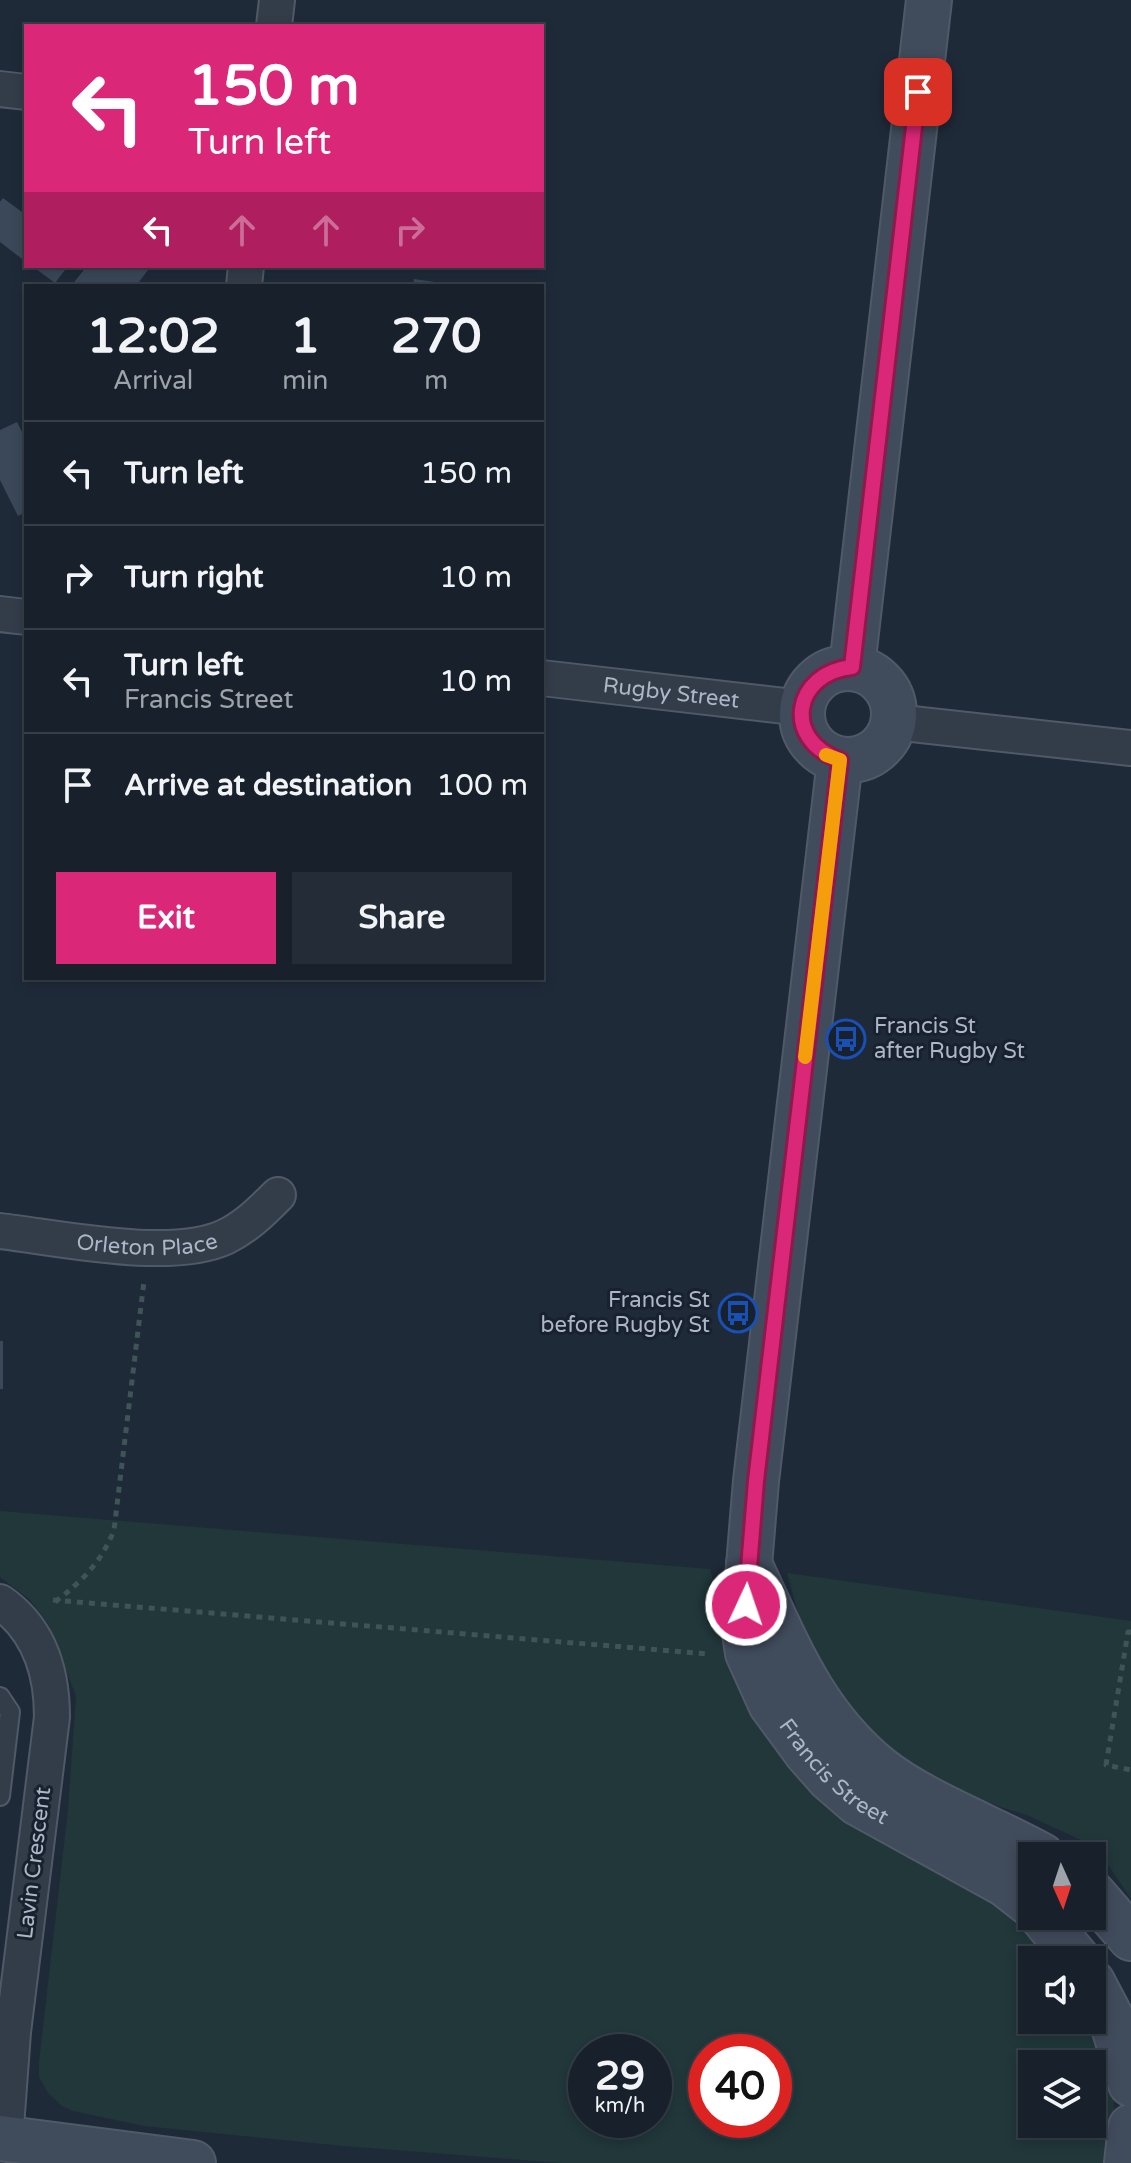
<!DOCTYPE html>
<html lang="en">
<head>
<meta charset="utf-8">
<style>
  body { margin:0; font-family:"Varela Round",sans-serif; background:#242d37; color:#f1f3f6; height:100vh; display:flex; flex-direction:column; font-size:30px; white-space:nowrap }
  * { box-sizing:border-box; margin:0 }
  p { font-size:26px; color:#9ea3a9 }
  .icon { flex:none; width:44px; height:44px; fill:none; stroke:currentColor; stroke-width:2; stroke-linecap:round; stroke-linejoin:round }
  .map { position:relative; flex:1; overflow:hidden }
  .details { position:absolute; left:24px; top:284px; width:520px; height:696px; display:flex; flex-direction:column; background:#17202b; border-radius:0px; box-shadow:0 4px 12px #0003,0 0 0 2px #363e47 }
  .details>* { flex:none }
  .hud { position:absolute; left:24px; top:24px; width:520px; height:244px; border-radius:0px; box-shadow:0 4px 12px #0003,0 0 0 2px #363e47; background:#db2777; color:#fff; overflow:hidden }
  .needle { width:52px; rotate:177deg }
  .tools { position:absolute; left:1018px; top:1842px; display:grid; gap:16px }
  .tools a { display:grid; place-items:center; width:88px; height:88px; border-radius:0px; background:#17202b; box-shadow:0 4px 12px #0003,0 0 0 2px #363e47; font-size:40px }
  .speed { position:absolute; left:568px; top:2034px; display:flex; gap:16px; font-size:40px; font-weight:700; text-align:center }
  .speed>* { display:grid; place-content:center; width:104px; height:104px; border-radius:50%; background:#17202b; box-shadow:0 4px 12px #0003,0 0 0 2px #363e47; line-height:1 }
  .speed small { font-size:20px; font-weight:400 }
  .speed .limit { border:12px solid #d22; background:#fff; color:#111 }
  .pin { position:absolute; display:grid; place-items:center; width:68px; height:68px; color:#fff; margin:-34px; border-radius:16px; box-shadow:0 4px 12px #0006 }
  .me { position:absolute; width:88px; margin:-44px; rotate:3deg; stroke-linejoin:round; filter:drop-shadow(0 0 6px #0008) }
  .turn { display:flex; align-items:center; gap:28px; height:168px; padding:0 32px; font-size:36px }
  .turn .icon { width:104px; height:104px; stroke-width:2.5 }
  .turn b { display:block; font-size:56px; line-height:68px }
  .lanes { display:flex; align-items:center; height:76px; padding:0 32px; background:#0003; justify-content:center; gap:40px; direction:ltr }
  .lanes .off { opacity:.35 }
  .eta { display:flex; justify-content:space-evenly; align-items:center; height:136px; text-align:center }
  .eta b { font-size:48px; font-weight:700; line-height:56px }
  .primary-button { display:flex; gap:16px; margin-top:auto; padding:16px 32px }
  .primary-button a { flex:1; height:92px; border-radius:0px; background:#db2777; color:#fff; font-size:32px; font-weight:700; line-height:92px; text-align:center }
  .primary-button a+a { background:#242d37; color:#f1f3f6 }
  ul { padding:0; list-style:none }
  li { display:flex; align-items:center; gap:24px; height:104px; padding:0 32px; border-top:2px solid #363e47 }
  li div { flex:1 }
  li b { display:block; font-size:30px }
  li em { font-style:normal }
  .map>svg:first-child { display:block }
  .green { fill:#21373a; fill-rule:evenodd }
  .building { fill:#3b4859 }
  .lines { fill:none; stroke-linecap:round; stroke-linejoin:round }
  .lane-casing { stroke:#505967; stroke-width:22 }
  .street-casing { stroke:#505967; stroke-width:38 }
  .secondary-casing { stroke:#505967; stroke-width:48 }
  .path { stroke:#3e5457; stroke-width:5; stroke-dasharray:6 6; stroke-linecap:butt }
  .lane { stroke:#333c49; stroke-width:18 }
  .street { stroke:#333c49; stroke-width:34 }
  .secondary { stroke:#404b5c; stroke-width:44 }
  .route-casing { stroke:#8e194d; stroke-width:20 }
  .route { stroke:#db2777; stroke-width:14 }
  .slow { stroke:#f59e0b; stroke-width:14 }
  .labels { text-anchor:middle; dominant-baseline:central; stroke-width:6; stroke-linejoin:round; paint-order:stroke }
  .street-label { font-size:22px; fill:#adb6c6; stroke:#18212e }
  .poi-label { font-size:22px; fill:#adb6c6; stroke:#18212e; text-anchor:start }
</style>
</head>
<body>
<div class="map">
<svg width="1131" height="2163" viewBox="0 0 1131 2163">
  <rect width="100%" height="100%" fill="#1f2a39"/>
  <path class="green" d="M0,1511L710,1569L739,1687L1036,1936L1051,1960H1032V2020H1090L1114,2084L1113,2163H561L344,2146L144,2126L73,2111L62,2106L48,2093L39,2077V2062L68,1810L76,1696L48,1624L29,1599L0,1577ZM586,2052H654V2120H586ZM706,2052H774V2120H706ZM1032,2064H1092V2124H1032Z
    M787,1573L1131,1621V1899L1096,1847L1029,1816L966,1796L890,1753L832,1699L804,1636Z"/>
  <path class="building" d="M3,198L26,215V262L0,242V202Z
    M32,266H68L55,283Z
    M87,266H143L148,270L136,286H71Z
    M414,279L442,283L438,286H413Z
    M17,422L22,432L26,430V512L18,516L0,480V430Z
    M0,1341H3V1389H0Z"/>
  <g class="lines">
    <defs>
      <path id="lane" d="M0,1697L10,1712L0,1796"/>
      <g id="street">
        <path d="M274,26L277,0"/>
        <path d="M0,89L26,92"/>
        <path d="M244,286L246,266"/>
        <path d="M0,614L26,617"/>
        <path id="s1" d="M542,678L802,708"/>
        <path d="M894,722L1131,748"/>
        <path id="s2" d="M0,1231C60,1238 171,1262 225,1237C246,1227 262,1211 278,1195"/>
        <path d="M0,1602C39,1629 52,1672 52,1717L13,2032L5,2140"/>
      </g>
      <g id="secondary">
        <path d="M852,667L929,0"/>
        <circle cx="848" cy="714" r="46"/>
        <path id="s3" d="M840,760L756,1481L744,1626L748,1653L771,1704L807,1753L829,1778L858,1803L1005,1884L1032,1905"/>
        <path d="M749,1564C786,1642 811,1713 880,1769C923,1803 992,1828 1042,1856"/>
        <path d="M1092,1893L1131,1938"/>
        <path d="M1042,1916L1078,1960"/>
        <path d="M1092,1982L1112,2020L1131,2084"/>
        <path d="M0,2138L193,2163"/>
        <path d="M1127,2163L1131,2127"/>
      </g>
    </defs>
    <use href="#lane" class="lane-casing"/>
    <use href="#street" class="street-casing"/>
    <use href="#secondary" class="secondary-casing"/>
    <path class="path" d="M53,1600L708,1654
      M55,1602C82,1581 101,1563 114,1530L144,1281
      M1131,1632H1128L1106,1765L1131,1770"/>
    <use href="#lane" class="lane"/>
    <use href="#street" class="street"/>
    <use href="#secondary" class="secondary"/>
  </g>
  <g class="lines">
    <defs>
      <path id="route" d="M746,1605L756,1481L840,760C782,740 793,673 852,667L918,92"/>
    </defs>
    <use href="#route" class="route-casing"/>
    <use href="#route" class="route"/>
    <path class="slow" d="M805,1057L840,760L826,755"/>
  </g>
  <defs>
    <symbol id="bus-ring" viewBox="-11 -11 22 22"><circle r="9.5" fill="#18212e" stroke="#1a4fb4" stroke-width="1.5"/><path d="M-5-6H5V4H4V6H2V4H-2V6H-4V4H-5ZM-3.5-4V0h7V-4ZM-3.5 1.2v1.5H-2V1.2ZM2 1.2v1.5H3.5V1.2Z" fill="#1a4fb4"/></symbol>
  </defs>
  <g fill-rule="evenodd">
    <use href="#bus-ring" x="824" y="1017" width="44" height="44"/>
    <use href="#bus-ring" x="716" y="1291" width="44" height="44"/>
  </g>
  <g class="labels">
    <g class="street-label">
      <text stroke="none"><textPath href="#s1" startOffset="130">Rugby Street</textPath></text>
      <text stroke="none"><textPath href="#s2" startOffset="148">Orleton Place</textPath></text>
      <text stroke="none"><textPath href="#s3" startOffset="1048">Francis Street</textPath></text>
      <text transform="translate(34 1863) rotate(-83)">Lavin Crescent</text>
    </g>
    <g class="poi-label">
      <text x="874" y="1026">Francis St<tspan x="874" dy="25">after Rugby St</tspan></text>
      <text x="710" y="1300" text-anchor="end">Francis St<tspan x="710" dy="25">before Rugby St</tspan></text>
    </g>
  </g>
</svg>
<div class="tools">
<a><svg class="needle" viewBox="-14 -14 28 28"><path d="M0-13l5 13h-10z" fill="#e53935"/><path d="M0 13l5-13h-10z" fill="#9ea3a9"/></svg></a>
<a><svg class="icon" aria-label="sound" viewBox="0 0 24 24"><path d="M4 9h4l5-4v14l-5-4H4zM17 9q2 3 0 6"/></svg></a>
<a><svg class="icon" aria-label="layers" viewBox="0 0 24 24"><path d="M12 4l9 5-9 5-9-5zM3 14l9 5 9-5"/></svg></a>
</div>
<div class="speed"><div>29<small>km/h</small></div><div class="limit">40</div></div>
<div class="pin" style="left:918px;top:92px;background:#d93025"><svg class="icon" aria-label="arrive" viewBox="0 0 24 24"><path d="M6 21V4h12l-3 4 3 4H6"/></svg></div>
<svg class="me" style="left:746px;top:1605px" viewBox="-20 -20 40 40"><circle r="17" fill="#db2777" stroke="#fff" stroke-width="3"/><path d="M0-11L8 9 0 5-8 9z" fill="#fff"/></svg>
<div class="hud">
<div class="turn"><svg class="icon" aria-label="left" viewBox="0 0 24 24"><path d="M17 20v-9H6M10 6l-5 5 5 5"/></svg><div><b>150 m</b>Turn left</div></div>
<div class="lanes"><svg class="icon" aria-label="left" viewBox="0 0 24 24"><path d="M17 20v-9H6M10 6l-5 5 5 5"/></svg><svg class="icon off" aria-label="ahead" viewBox="0 0 24 24"><path d="M12 20V5M6 11l6-6 6 6"/></svg><svg class="icon off" aria-label="ahead" viewBox="0 0 24 24"><path d="M12 20V5M6 11l6-6 6 6"/></svg><svg class="icon off" aria-label="right" viewBox="0 0 24 24"><path d="M7 20v-9h11M14 6l5 5-5 5"/></svg></div>
</div>
<section class="details">
<div class="eta">
<div><b>12:02</b><p>Arrival</p></div>
<div><b>1</b><p>min</p></div>
<div><b>270</b><p>m</p></div>
</div>
<ul>
<li><svg class="icon" aria-label="left" viewBox="0 0 24 24"><path d="M17 20v-9H6M10 6l-5 5 5 5"/></svg><div><b>Turn left</b></div><em>150 m</em></li>
<li><svg class="icon" aria-label="right" viewBox="0 0 24 24"><path d="M7 20v-9h11M14 6l5 5-5 5"/></svg><div><b>Turn right</b></div><em>10 m</em></li>
<li><svg class="icon" aria-label="left" viewBox="0 0 24 24"><path d="M17 20v-9H6M10 6l-5 5 5 5"/></svg><div><b>Turn left</b><p>Francis Street</p></div><em>10 m</em></li>
<li><svg class="icon" aria-label="arrive" viewBox="0 0 24 24"><path d="M6 21V4h12l-3 4 3 4H6"/></svg><div><b>Arrive at destination</b></div><em>100 m</em></li>
</ul>
<div class="primary-button"><a>Exit</a><a>Share</a></div>
</section>
</div>
</body>
</html>
